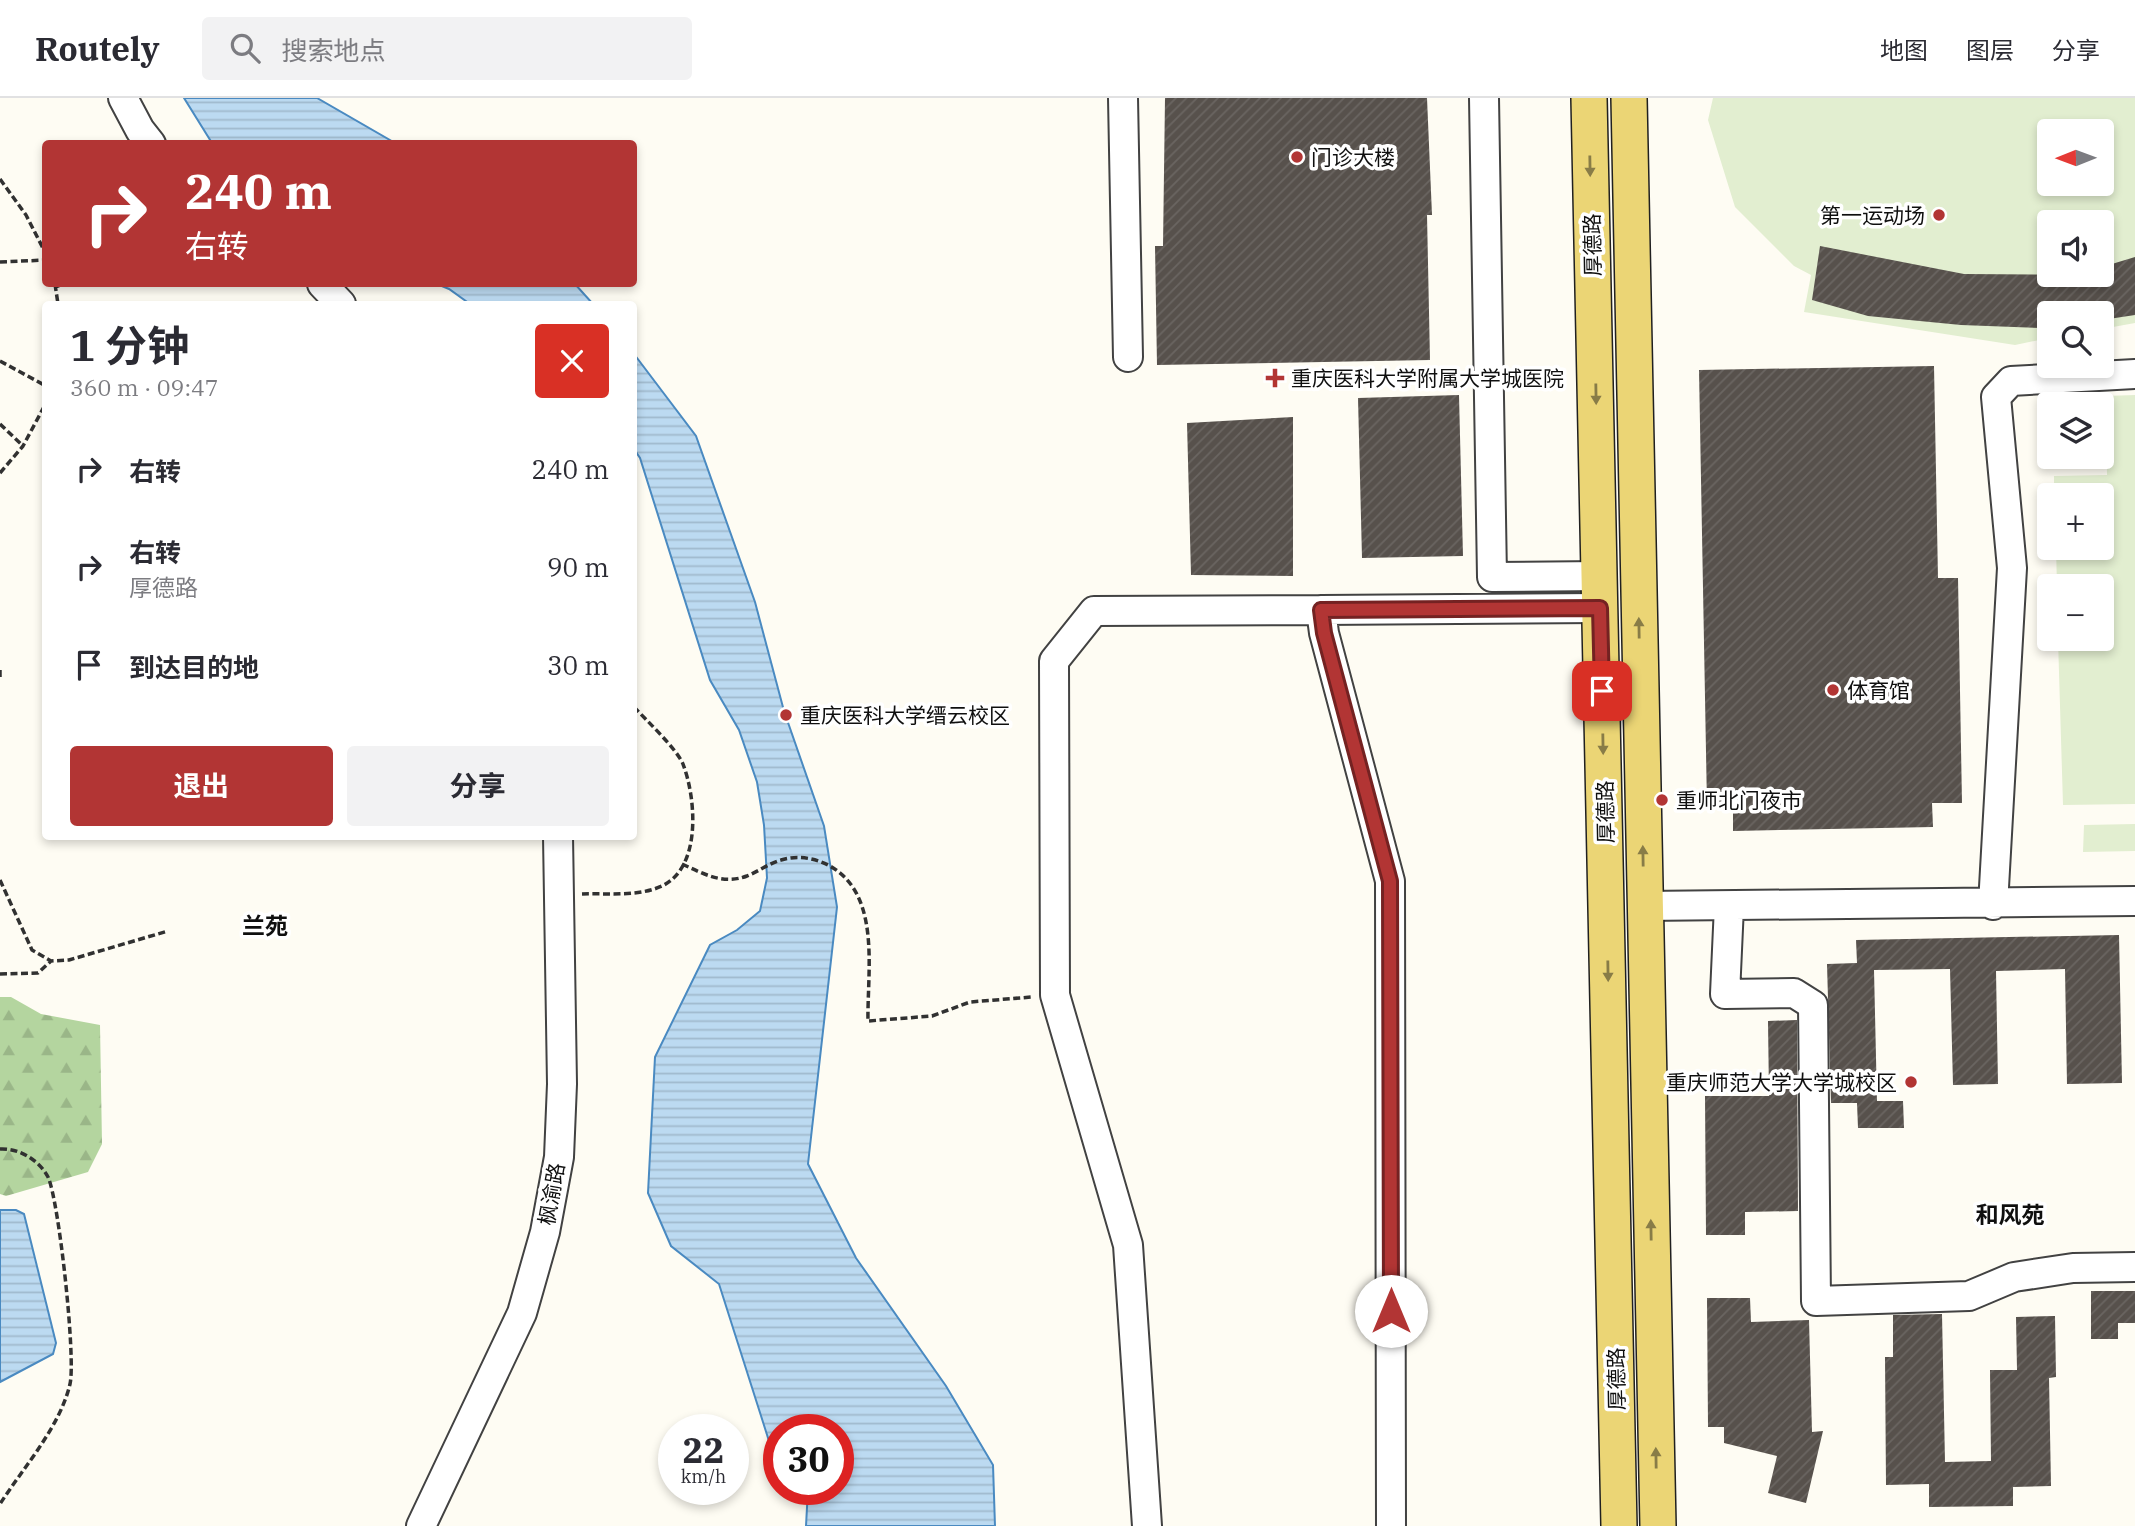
<!DOCTYPE html>
<html lang="zh">
<head>
<meta charset="utf-8">
<style>
  body { margin:0; font-family:"IBM Plex Serif","Noto Sans SC",serif; background:#f2f2f3; color:#2b2b33; height:100vh; display:flex; flex-direction:column; font-size:26px; white-space:nowrap }
  * { box-sizing:border-box; margin:0 }
  p { font-size:23px; color:#7c7c81 }
  .icon { flex:none; width:38px; height:38px; fill:none; stroke:currentColor; stroke-width:2; stroke-linecap:round; stroke-linejoin:round }
  .map { position:relative; flex:1; overflow:hidden }
  .details { position:absolute; left:42px; top:203px; width:595px; height:539px; display:flex; flex-direction:column; background:#fff; border-radius:7px; box-shadow:0 4px 10px #0003 }
  .details>* { flex:none }
  .top-card { position:absolute; left:42px; top:42px; width:595px; height:147px; border-radius:7px; box-shadow:0 4px 10px #0003; background:#b23534; color:#fff; overflow:hidden }
  .needle { width:46px; rotate:269deg }
  .buttons { position:absolute; left:2037px; top:21px; display:grid; gap:14px }
  .buttons a { display:grid; place-items:center; width:77px; height:77px; border-radius:7px; background:#fff; box-shadow:0 4px 10px #0003; font-size:35px }
  .speed { position:absolute; left:658px; top:1316px; display:flex; gap:14px; font-size:35px; font-weight:700; text-align:center }
  .speed>* { display:grid; place-content:center; width:91px; height:91px; border-radius:50%; background:#fff; box-shadow:0 4px 10px #0003; line-height:1 }
  .speed small { font-size:18px; font-weight:400 }
  .speed .limit { border:10px solid #d22; background:#fff; color:#111 }
  .pin { position:absolute; display:grid; place-items:center; width:60px; height:60px; color:#fff; margin:-30px; border-radius:14px; box-shadow:0 4px 10px #0006 }
  .me { position:absolute; width:77px; margin:-38px; rotate:0deg; stroke-linejoin:round; filter:drop-shadow(0 0 5px #0008) }
  .turn { display:flex; align-items:center; gap:24px; height:147px; padding:0 28px; font-size:32px }
  .turn .icon { width:91px; height:91px; stroke-width:2.5 }
  .turn b { display:block; font-size:49px; line-height:60px }
  .round { display:grid; place-items:center; flex:none; width:74px; height:74px; border-radius:7px; background:#f2f2f3 }
  .headline { display:flex; align-items:center; justify-content:space-between; height:119px; padding:0 28px }
  h1 { font-size:42px; font-weight:700; line-height:52px }
  .action { display:flex; gap:14px; margin-top:auto; padding:14px 28px }
  .action a { flex:1; height:80px; border-radius:7px; background:#b23534; color:#fff; font-size:28px; font-weight:700; line-height:80px; text-align:center }
  .action a+a { background:#f2f2f3; color:#2b2b33 }
  ul { padding:0; list-style:none }
  li { display:flex; align-items:center; gap:21px; height:98px; padding:0 28px }
  li div { flex:1 }
  li b { display:block; font-size:26px }
  li em { font-style:normal }
  header { display:flex; align-items:center; gap:42px; box-sizing:border-box; height:98px; padding:0 35px; background:#fff; border-bottom:2px solid #e1e1e2 }
  header strong { font-size:33px }
  nav { display:flex; gap:38px; margin-inline-start:auto; font-size:24px }
  .search { width:490px; height:63px; background:#f2f2f3; display:flex; align-items:center; gap:18px; box-sizing:border-box; padding:0 24px; border-radius:7px; color:#7c7c81; font-size:26px }
  .map>svg:first-child { display:block }
  .forest { fill:url(#forest-firs) }
  .pitch { fill:#e2eed0; fill-rule:evenodd }
  .water { fill:url(#water-rules); stroke:#4a8ac1; stroke-width:2 }
  .building { fill:url(#building-hatch) }
  .lines { fill:none; stroke-linecap:round; stroke-linejoin:round }
  .minor-casing { stroke:#424242; stroke-width:32 }
  .major-casing { stroke:#202020; stroke-width:38 }
  .path { stroke:#313131; stroke-width:3.5; stroke-dasharray:7 3.5; stroke-linecap:butt }
  .minor { stroke:#fff; stroke-width:28 }
  .major { stroke:#ebd575; stroke-width:35 }
  .oneway { fill:#887c47 }
  .route-casing { stroke:#742222; stroke-width:18 }
  .route { stroke:#b23534; stroke-width:12 }
  .poi-dot { fill:#b23534; stroke:#fff; stroke-width:2.5 }
  .labels { text-anchor:middle; dominant-baseline:central; stroke-width:7; stroke-linejoin:round; paint-order:stroke }
  .poi-label { font-size:21px; fill:#0f0f0f; stroke:#fff; text-anchor:start }
  .street-label { font-size:21px; fill:#0f0f0f; stroke:#fff }
  .neighbourhood-label { font-size:23px; font-weight:bold; fill:#0f0f0f; stroke:#fff }
</style>
</head>
<body>
<header>
<strong>Routely</strong>
<div class="search"><svg class="icon" aria-label="search" viewBox="0 0 24 24"><circle cx="10" cy="10" r="6"/><path d="M15 15l6 6"/></svg>搜索地点</div>
<nav><a>地图</a><a>图层</a><a>分享</a></nav>
</header>
<div class="map">
<svg width="2135" height="1428" viewBox="0 0 2135 1428">
  <defs>
    <pattern id="forest-firs" width="22" height="20" patternUnits="userSpaceOnUse" patternTransform="scale(1.75)"><rect width="22" height="20" fill="#b4d59f"/><path d="M5 1l3.5 6h-7zM16 11l3.5 6h-7z" fill="#9ab688"/></pattern>
    <pattern id="water-rules" width="6" height="5" patternUnits="userSpaceOnUse" patternTransform="scale(1.75)"><rect width="6" height="5" fill="#bcdaf1"/><path d="M0 2.5h6" fill="none" stroke="#a0bacd"/></pattern>
    <pattern id="building-hatch" width="6" height="6" patternUnits="userSpaceOnUse" patternTransform="scale(1.75)"><rect width="6" height="6" fill="#57514c"/><path d="M-1 1l2-2M0 6l6-6M5 7l2-2" fill="none" stroke="#6a6561"/></pattern>
  </defs>
  <rect width="100%" height="100%" fill="#fefcf3"/>
  <path class="forest" d="M0,899H11L41,916L100,927L102,1046L88,1074L6,1098L0,1096Z"/>
  <path class="pitch" d="M1713,0H2135V225L2102,231V215H2049V240L2015,247L1804,214L1811,177L1794,168L1735,109L1708,22ZM2049,33H2102V86H2049ZM2049,124H2102V177H2049Z
    M2135,297V706L2063,707L2058,541H2102V488H2057L2056,450H2102V397H2054V378L2107,377L2105,298Z
    M2135,726V753L2083,754L2084,727Z"/>
  <path class="water" d="M184,0H317L395,45H212Z
    M437,186H575L593,206H470L449,191Z
    M634,256L696,338L755,504L784,613L824,728L837,809L808,1066L856,1160L946,1288L993,1367L995,1428H806L808,1391H838V1332H779V1367L776,1365L719,1186L671,1148L648,1095L655,959L710,847L737,832L760,813L767,780L764,727L757,684L739,632L710,582L640,360L634,351Z
    M0,1112H16L24,1116L56,1245L53,1256L0,1284Z"/>
  <path class="building" d="M1165,0H1427L1432,117H1427L1430,262L1157,267L1155,148H1163Z
    M1820,148L1964,176L2102,177V169L2135,159V217L2102,222V215H2049V229L2042,230L1961,227L1868,218L1812,202Z
    M1934,268L1938,480H1958L1962,705H1932L1933,729L1733,733V708H1707L1699,272Z
    M1459,297L1463,458L1362,460L1358,300Z
    M1293,319V478L1191,477L1187,325Z
    M2119,837L2122,985L2067,986L2065,871L1996,873L1998,986L1953,987L1950,871L1874,872L1877,1003H1903L1904,1030H1858L1857,1005H1831L1827,866L1857,865L1856,842Z
    M1797,922L1798,1113L1745,1114V1137H1706L1705,998H1769L1768,923Z
    M2091,1193H2135V1225H2118V1241H2091Z
    M1707,1200H1750L1751,1224L1809,1222L1812,1334L1823,1333L1806,1405L1768,1395L1777,1358L1724,1345V1329H1708Z
    M1942,1216L1945,1364L1991,1363L1990,1272H2017L2016,1219L2055,1218L2056,1279L2049,1280L2051,1388L2013,1389V1408L1929,1409V1386L1886,1387L1885,1259H1893V1217Z"/>
  <g class="lines">
    <defs>
      <path id="minor" d="M123,0L140,32L151,46
        M1123,0L1128,259
        M1484,0L1492,479L1601,478
        M322,186L341,206
        M1321,512L1600,510
        M1993,807L2012,470L1996,299L2011,283L2135,276
        M1644,808L2135,803
        M1729,808L1725,896L1794,895L1813,907L1816,1203L1969,1198L2014,1179L2073,1170L2135,1169
        M421,1428L522,1215L545,1134L559,1059L562,986L558,738
        M1147,1428L1128,1147L1055,897L1054,563L1094,513L1321,512L1324,535L1390,783L1391,1428"/>
      <path id="major" d="M1589,0L1619,1428
        M1629,0L1658,1428"/>
    </defs>
    <use href="#minor" class="minor-casing"/>
    <use href="#major" class="major-casing"/>
    <path class="path" d="M0,81L26,117L46,156
      M0,164L46,162
      M55,186L58,206
      M56,189L63,186
      M0,263L46,288
      M0,326L23,348
      M0,375L23,348L46,305
      M0,572V580
      M682,766C704,776 723,787 747,778C759,773 770,765 781,762C797,757 814,760 828,767C882,795 867,873 868,923L932,918L970,904L1032,899
      M0,782L32,852L51,863L69,862L168,833
      M582,796C608,795 638,799 662,788C702,769 696,700 683,666C676,650 647,623 634,609
      M0,876L38,875L51,863
      M0,1051C19,1050 39,1062 48,1079C59,1103 76,1260 70,1286C60,1329 23,1370 0,1406"/>
    <use href="#minor" class="minor"/>
    <use href="#major" class="major"/>
  </g>
  <defs><path id="oneway-solid" d="M-6-.8H1V-3.2L6.5 0L1 3.2V.8H-6Z" transform="scale(1.75)"/></defs>
  <g class="oneway">
    <use href="#oneway-solid" transform="translate(1590 68) rotate(89)"/>
    <use href="#oneway-solid" transform="translate(1596 296) rotate(89)"/>
    <use href="#oneway-solid" transform="translate(1639 530) rotate(-91)"/>
    <use href="#oneway-solid" transform="translate(1603 646) rotate(89)"/>
    <use href="#oneway-solid" transform="translate(1643 758) rotate(-91)"/>
    <use href="#oneway-solid" transform="translate(1608 873) rotate(89)"/>
    <use href="#oneway-solid" transform="translate(1651 1132) rotate(-91)"/>
    <use href="#oneway-solid" transform="translate(1656 1360) rotate(-91)"/>
  </g>
  <g class="lines">
    <defs>
      <path id="route" d="M1391,1213L1390,783L1324,535L1321,512L1600,510L1602,593"/>
    </defs>
    <use href="#route" class="route-casing"/>
    <use href="#route" class="route"/>
  </g>
  <g class="poi-dot">
    <circle cx="1297" cy="59" r="7"/>
    <circle cx="1939" cy="117" r="7"/>
    <path d="M1271.5 269.5h7v7h7v7h-7v7h-7v-7h-7v-7h7z"/>
    <circle cx="1833" cy="592" r="7"/>
    <circle cx="786" cy="617" r="7"/>
    <circle cx="1662" cy="702" r="7"/>
    <circle cx="1911" cy="984" r="7"/>
  </g>
  <g class="labels">
    <g class="poi-label">
      <text x="1311" y="59">门诊大楼</text>
      <text x="1925" y="117" text-anchor="end">第一运动场</text>
      <text x="1291" y="280">重庆医科大学附属大学城医院</text>
      <text x="1847" y="592">体育馆</text>
      <text x="800" y="617">重庆医科大学缙云校区</text>
      <text x="1676" y="702">重师北门夜市</text>
      <text x="1897" y="984" text-anchor="end">重庆师范大学大学城校区</text>
    </g>
    <g class="street-label">
      <text transform="translate(1592 147) rotate(-91)">厚德路</text>
      <text transform="translate(1605 714) rotate(-91)">厚德路</text>
      <text transform="translate(551 1096) rotate(-80)">枫渝路</text>
      <text transform="translate(1616 1281) rotate(-91)">厚德路</text>
    </g>
    <g class="neighbourhood-label">
      <text x="265" y="827">兰苑</text>
      <text x="2010" y="1116">和风苑</text>
    </g>
  </g>
</svg>
<div class="buttons">
<a><svg class="needle" viewBox="-14 -14 28 28"><path d="M0-13l5 13h-10z" fill="#e53935"/><path d="M0 13l5-13h-10z" fill="#7c7c81"/></svg></a>
<a><svg class="icon" aria-label="sound" viewBox="0 0 24 24"><path d="M4 9h4l5-4v14l-5-4H4zM17 9q2 3 0 6"/></svg></a>
<a><svg class="icon" aria-label="search" viewBox="0 0 24 24"><circle cx="10" cy="10" r="6"/><path d="M15 15l6 6"/></svg></a>
<a><svg class="icon" aria-label="layers" viewBox="0 0 24 24"><path d="M12 4l9 5-9 5-9-5zM3 14l9 5 9-5"/></svg></a>
<a>+</a>
<a>−</a>
</div>
<div class="speed"><div>22<small>km/h</small></div><div class="limit">30</div></div>
<div class="pin" style="left:1602px;top:593px;background:#d93025"><svg class="icon" aria-label="arrive" viewBox="0 0 24 24"><path d="M6 21V4h12l-3 4 3 4H6"/></svg></div>
<svg class="me" style="left:1391px;top:1213px" viewBox="-20 -20 40 40"><circle r="19" fill="#fff"/><path d="M0-13L10 11 0 6-10 11z" fill="#b23534"/></svg>
<div class="top-card">
<div class="turn"><svg class="icon" aria-label="right" viewBox="0 0 24 24"><path d="M7 20v-9h11M14 6l5 5-5 5"/></svg><div><b>240 m</b>右转</div></div>
</div>
<section class="details">
<div class="headline"><div><h1>1 分钟</h1><p>360 m · 09:47</p></div><a class="round" style="background:#d93025;color:#fff"><svg class="icon" aria-label="close" viewBox="0 0 24 24"><path d="M6 6l12 12M18 6L6 18"/></svg></a></div>
<ul>
<li><svg class="icon" aria-label="right" viewBox="0 0 24 24"><path d="M7 20v-9h11M14 6l5 5-5 5"/></svg><div><b>右转</b></div><em>240 m</em></li>
<li><svg class="icon" aria-label="right" viewBox="0 0 24 24"><path d="M7 20v-9h11M14 6l5 5-5 5"/></svg><div><b>右转</b><p>厚德路</p></div><em>90 m</em></li>
<li><svg class="icon" aria-label="arrive" viewBox="0 0 24 24"><path d="M6 21V4h12l-3 4 3 4H6"/></svg><div><b>到达目的地</b></div><em>30 m</em></li>
</ul>
<div class="action"><a>退出</a><a>分享</a></div>
</section>
</div>
</body>
</html>
